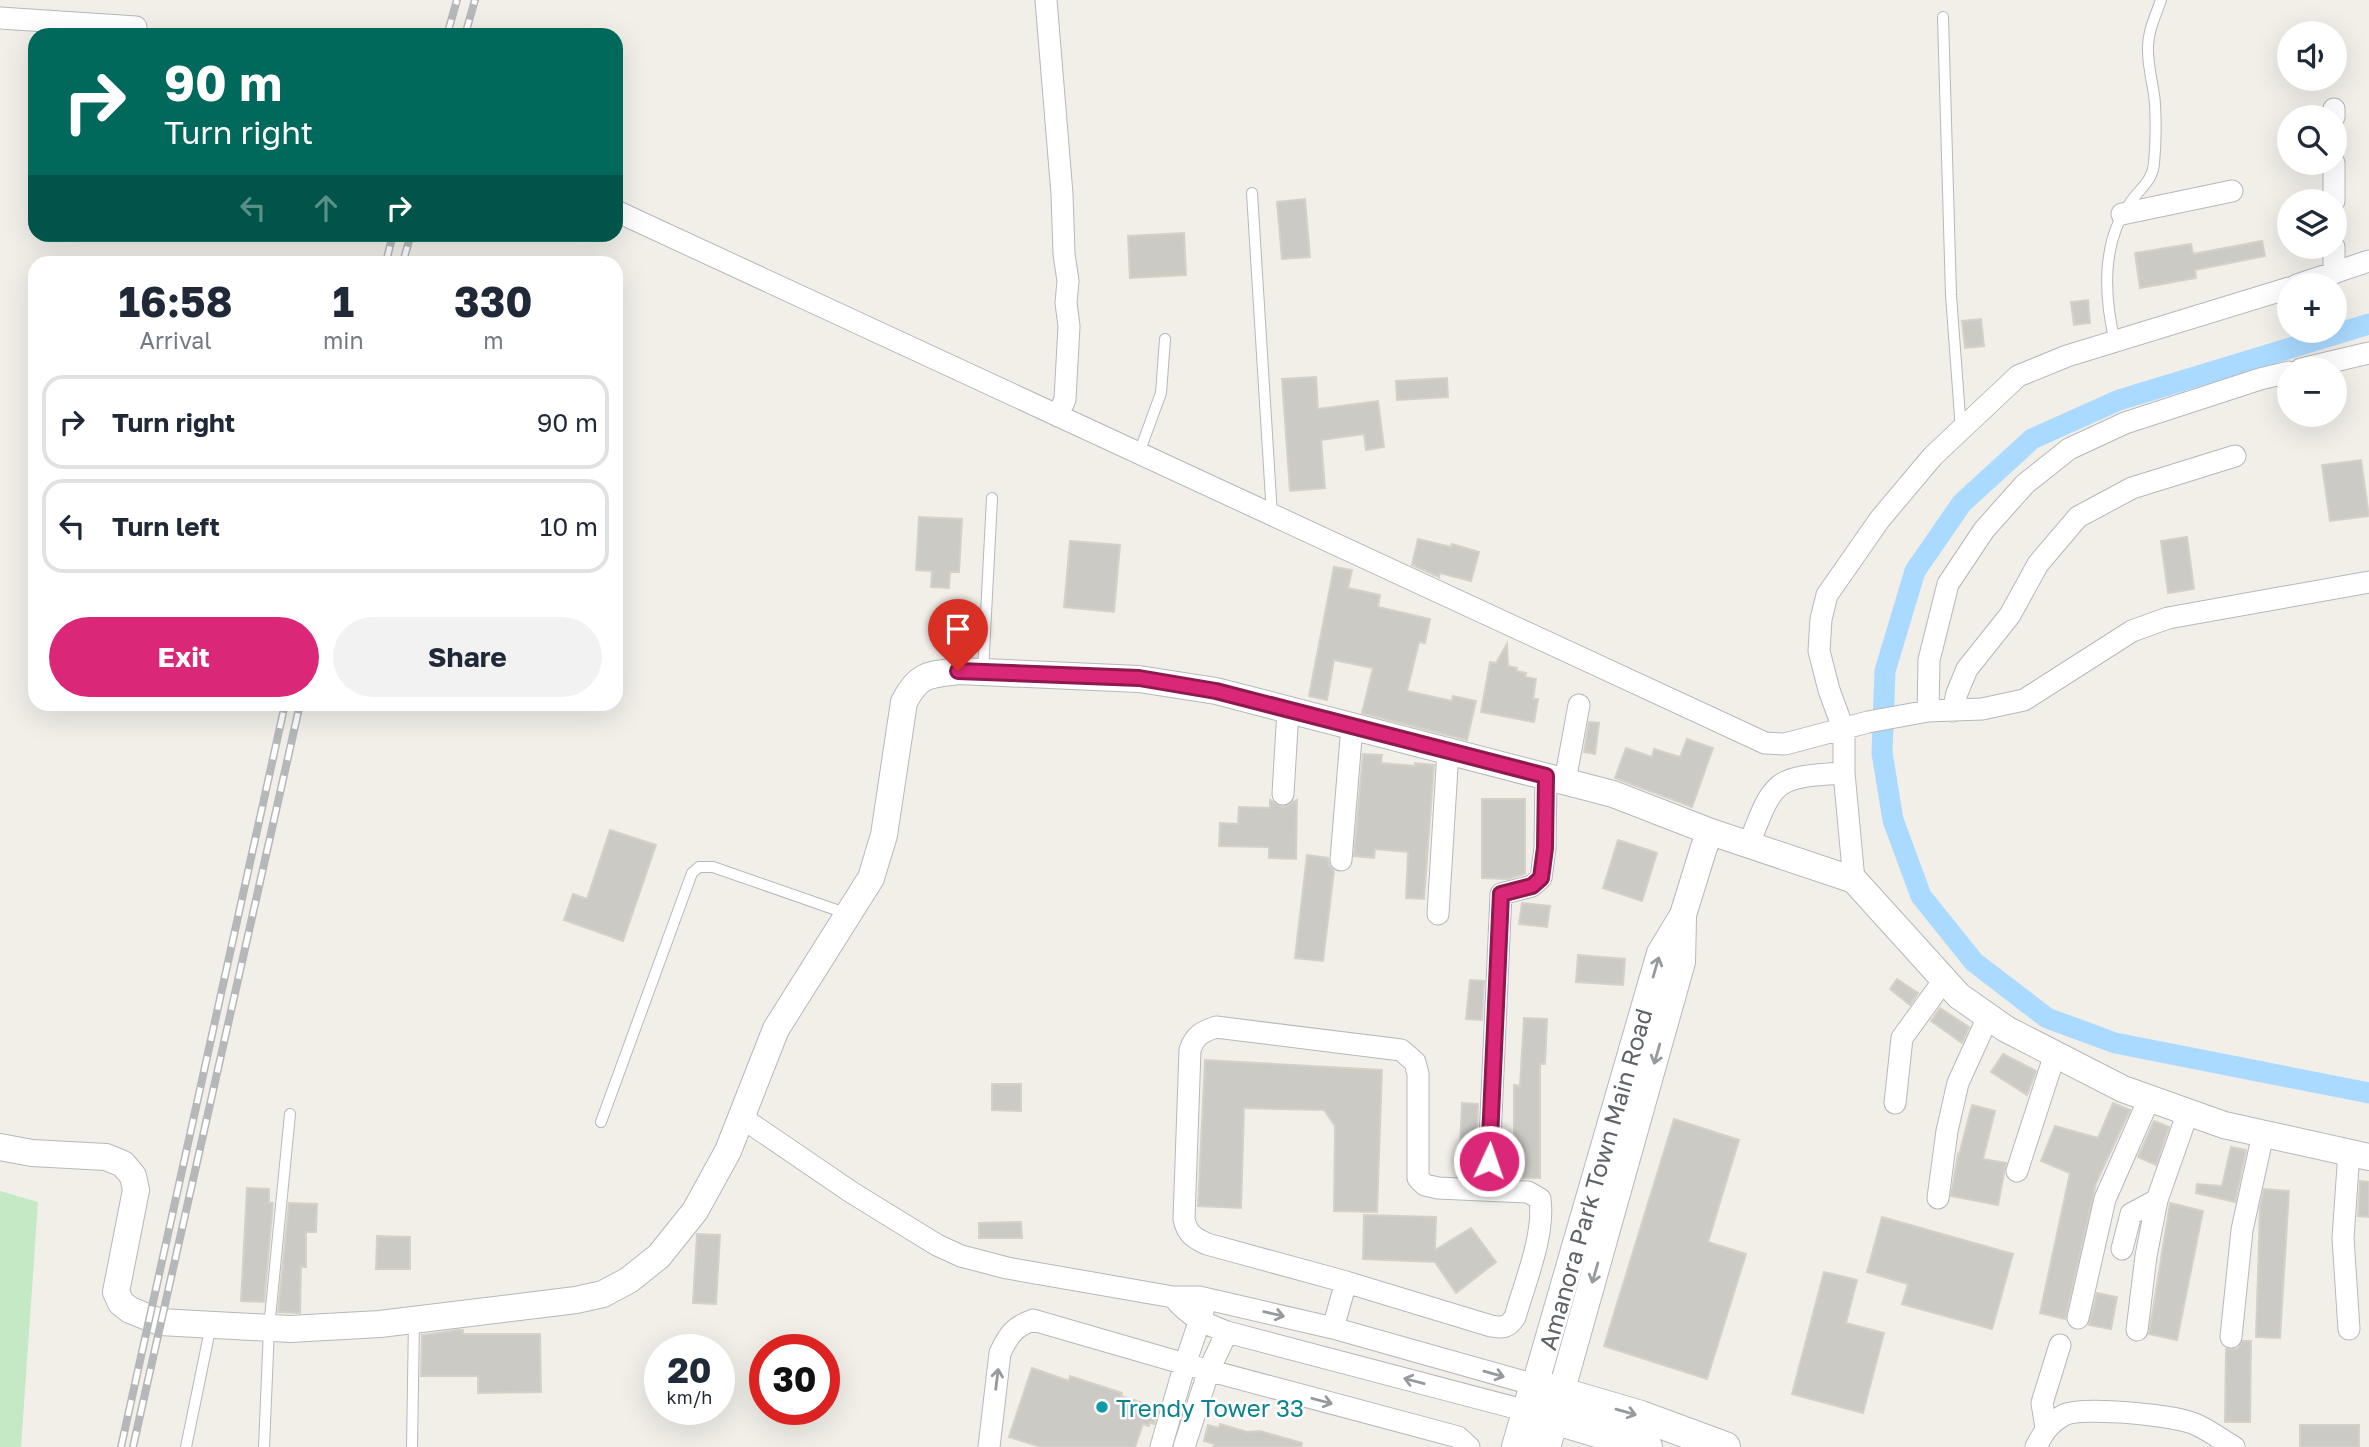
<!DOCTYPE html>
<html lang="en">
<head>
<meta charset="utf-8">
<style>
  body { margin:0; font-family:"Golos Text",sans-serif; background:#f2f2f3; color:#1f2937; height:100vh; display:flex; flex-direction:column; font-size:26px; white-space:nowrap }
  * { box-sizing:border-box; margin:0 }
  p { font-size:23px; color:#747a83 }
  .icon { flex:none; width:38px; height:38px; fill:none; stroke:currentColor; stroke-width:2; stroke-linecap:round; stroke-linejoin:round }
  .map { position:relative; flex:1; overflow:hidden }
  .panel { position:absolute; left:28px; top:256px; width:595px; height:455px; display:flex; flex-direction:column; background:#fff; border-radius:21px; box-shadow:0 7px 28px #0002 }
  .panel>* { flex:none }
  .top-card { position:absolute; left:28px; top:28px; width:595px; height:214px; border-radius:21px; box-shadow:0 7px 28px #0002; background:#00695c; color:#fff; overflow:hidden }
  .fabs { position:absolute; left:2277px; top:21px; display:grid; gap:14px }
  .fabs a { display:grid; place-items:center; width:70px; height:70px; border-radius:50%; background:#fff; box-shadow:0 7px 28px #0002; font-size:35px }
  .speed { position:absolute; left:644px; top:1334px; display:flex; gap:14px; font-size:35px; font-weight:700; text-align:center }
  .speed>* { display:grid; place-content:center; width:91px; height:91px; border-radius:50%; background:#fff; box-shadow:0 7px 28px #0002; line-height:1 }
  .speed small { font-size:18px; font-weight:400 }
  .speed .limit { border:10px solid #d22; background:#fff; color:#111 }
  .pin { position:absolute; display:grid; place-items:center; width:60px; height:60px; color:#fff; margin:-72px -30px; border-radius:50% 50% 50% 0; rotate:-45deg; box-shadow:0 0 7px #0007 }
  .pin .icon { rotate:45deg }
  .me { position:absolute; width:77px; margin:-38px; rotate:3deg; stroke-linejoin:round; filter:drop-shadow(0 0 5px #0008) }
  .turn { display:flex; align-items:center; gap:24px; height:147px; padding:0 21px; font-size:32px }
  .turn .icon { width:91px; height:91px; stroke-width:2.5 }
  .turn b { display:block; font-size:49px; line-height:60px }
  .lanes { display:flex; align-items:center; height:66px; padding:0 21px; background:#0003; justify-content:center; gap:35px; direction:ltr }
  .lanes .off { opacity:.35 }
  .eta { display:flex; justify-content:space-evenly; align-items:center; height:119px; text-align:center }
  .eta b { font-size:42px; font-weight:700; line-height:49px }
  .primary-button { display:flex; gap:14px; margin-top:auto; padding:14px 21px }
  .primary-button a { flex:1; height:80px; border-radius:42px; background:#db2777; color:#fff; font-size:28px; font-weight:700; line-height:80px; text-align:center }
  .primary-button a+a { background:#f2f2f3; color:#1f2937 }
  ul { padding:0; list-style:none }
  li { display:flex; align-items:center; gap:21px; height:94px; margin:0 14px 10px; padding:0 7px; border:4px solid #e0e1e3; border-radius:21px }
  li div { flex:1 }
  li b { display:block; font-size:26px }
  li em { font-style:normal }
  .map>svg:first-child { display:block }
  .green { fill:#c5e8c5 }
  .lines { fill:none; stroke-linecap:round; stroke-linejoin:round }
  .canal { stroke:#aadaff; stroke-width:21 }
  .building { fill:#cccac5; stroke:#d6d1c6; stroke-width:2 }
  .service-casing { stroke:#b5b8bc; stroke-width:12 }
  .minor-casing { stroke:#b5b8bc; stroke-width:23 }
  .tertiary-casing { stroke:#b5b8bc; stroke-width:28 }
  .secondary-casing { stroke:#b6babf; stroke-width:32 }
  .service { stroke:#fff; stroke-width:10 }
  .minor { stroke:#fff; stroke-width:21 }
  .tertiary { stroke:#fff; stroke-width:26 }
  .secondary { stroke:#fff; stroke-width:30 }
  .rail-casing { stroke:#b6b7b8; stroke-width:8 }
  .rail { stroke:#fff; stroke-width:5; stroke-dasharray:16; stroke-linecap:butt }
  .oneway { stroke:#979a9d }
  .route-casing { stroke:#8e194d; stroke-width:18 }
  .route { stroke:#db2777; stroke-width:12 }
  .culture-dot { fill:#0f9aa8; stroke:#fff; stroke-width:2.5 }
  .labels { text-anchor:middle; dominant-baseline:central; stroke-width:5; stroke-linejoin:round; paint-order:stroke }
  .street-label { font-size:24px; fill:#5f6368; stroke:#fff }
  .culture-label { font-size:24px; fill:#0d838f; stroke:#fff; text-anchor:start }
</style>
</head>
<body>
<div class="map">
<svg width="2369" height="1447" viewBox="0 0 2369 1447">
  <rect width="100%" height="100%" fill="#f1efe8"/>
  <path class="green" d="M0,1191L38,1202L21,1447H0Z"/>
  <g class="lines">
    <path class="canal" d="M2369,324L2119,400L2032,439L1962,503L1915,571L1885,671L1882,753L1893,820L1921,896L1974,962L2047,1018L2115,1043L2369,1093"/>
  </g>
  <path class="building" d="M1305,199L1310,257L1282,259L1277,202Z
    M1184,233L1186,275L1130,278L1128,236Z
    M2262,241L2265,256L2195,270L2196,278L2140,288L2135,253L2191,244L2193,254Z
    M2088,300L2090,323L2074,325L2071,302Z
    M1981,319L1984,346L1965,348L1962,321Z
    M1316,377L1318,409L1378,401L1384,447L1366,450L1364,434L1321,440L1325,488L1290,491L1282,379Z
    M1447,378L1448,397L1397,400L1396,381Z
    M2361,460L2369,516L2330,521L2322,465Z
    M919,517L962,519L959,572H950L949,588L931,587L932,571L916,570Z
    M2187,537L2194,589L2168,593L2161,541Z
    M1418,539L1451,547L1452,544L1479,552L1471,581L1440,573L1439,577L1437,576L1412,565Z
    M1070,541L1120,545L1114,612L1064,607Z
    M1334,567L1352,570L1348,588L1380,595L1378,607L1430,619L1425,643L1419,642L1407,691L1452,701L1453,696L1476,701L1467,740L1362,713L1373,668L1334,660L1327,700L1309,696Z
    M1507,644L1508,666L1517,668L1516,671L1526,673L1525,677L1536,679L1533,699H1538L1534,722L1481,712L1490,662L1496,663Z
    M1589,722L1599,723L1595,754L1584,752Z
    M1687,739L1713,748L1692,807L1615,778L1626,748L1652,757L1654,749L1680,757Z
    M1363,754L1382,755L1381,763L1415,766V763L1434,765L1424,899L1406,898L1408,852L1375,849L1374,858L1354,856Z
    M1482,799H1525V874L1508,879L1482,878Z
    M1270,800L1283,807L1297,800L1296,859L1269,858V847L1219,846L1220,823L1238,824L1239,807L1270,808Z
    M610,830L656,845L623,941L564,920L573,894L587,899Z
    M1618,840L1657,853L1642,901L1603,888Z
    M1307,855L1328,858L1329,865L1334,871L1323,961L1295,958Z
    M1522,903L1550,906L1547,927L1519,924Z
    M1578,955L1625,959L1623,985L1576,982Z
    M1897,979L1918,993L1910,1005L1890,989Z
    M1470,980L1484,981L1482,1020L1466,1019Z
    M1940,1008L1969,1027L1962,1043L1931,1021Z
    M1524,1018L1547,1019L1545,1064H1540V1178H1514V1085L1520,1086Z
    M2003,1054L2036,1071L2027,1095L1991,1072Z
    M1205,1060L1382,1070L1377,1212L1334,1211L1335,1126L1324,1110L1244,1108L1241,1208L1198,1206Z
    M992,1084H1021V1111L992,1110Z
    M1462,1103L1478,1104L1476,1160L1480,1174L1459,1173Z
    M2113,1103L2130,1110L2096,1183L2065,1319L2040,1313L2070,1173L2041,1161L2055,1126L2098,1138Z
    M1972,1105L1995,1111L1983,1159L2006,1163L1998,1205L1951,1196L1958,1154L1959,1155Z
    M1674,1119L1739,1140L1708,1242L1746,1254L1707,1379L1604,1346Z
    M2154,1121L2169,1127L2156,1165L2138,1157Z
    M2231,1147L2246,1150L2235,1202L2196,1193L2197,1184L2222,1186Z
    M2360,1181L2369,1182V1217L2358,1216Z
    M247,1188L269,1189V1203H273L264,1302L241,1301Z
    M2264,1189L2289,1191L2280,1338L2256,1337L2260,1208Z
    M289,1203L317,1204L316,1232H306V1267H301L300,1313L278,1312Z
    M2170,1203L2203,1211L2177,1340L2149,1334Z
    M1364,1215L1436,1217L1435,1250L1471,1228L1496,1262L1456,1293L1435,1262L1363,1259Z
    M1882,1217L2013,1254L1992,1329L1902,1304L1908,1284L1867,1272Z
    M1021,1222L1022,1238H979V1223Z
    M697,1234L720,1235L716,1304L693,1303Z
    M377,1236L410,1237V1269H376Z
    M1824,1272L1857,1280L1846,1323L1884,1333L1863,1413L1792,1394Z
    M2097,1293L2117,1297L2111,1329L2089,1325Z
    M458,1330H463V1334H540L541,1392L478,1393V1376H421L422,1335Z
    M2243,1341H2251L2250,1422H2225L2226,1349H2237Z
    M1032,1368L1069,1381L1070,1376L1122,1393L1121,1396L1159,1408L1154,1424L1150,1422L1149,1426L1143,1424L1135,1447H1041L1009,1437Z
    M1220,1424L1247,1432L1260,1431L1302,1443L1301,1447H1213L1214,1444L1204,1441L1208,1425L1219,1428Z
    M2300,1425H2359V1447H2300Z"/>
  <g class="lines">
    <defs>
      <path id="service" d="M1943,17L1951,295L1961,430
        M1252,193L1272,515
        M2115,342C2104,297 2101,242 2130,203C2139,189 2153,181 2154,163C2156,144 2156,123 2155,104C2154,87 2148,69 2148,51C2147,33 2155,17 2161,0
        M1139,453L1161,393L1165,339
        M983,672L992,498
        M601,1122L692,873L699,867H713L848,914
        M186,1447L211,1325
        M264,1447L269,1328L290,1114
        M412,1447L414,1320"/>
      <path id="minor" d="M1046,0L1062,194L1064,254L1068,281L1066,303L1069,326L1065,399L1058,416
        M0,18L136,27
        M2334,109V117
        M2334,163V201
        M616,211L1765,743L1785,744L1868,722L1928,711L1982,709L2024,700L2132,631L2168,618L2369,582
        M2122,214L2232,191
        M2334,247V273
        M2297,285L2369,261
        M2301,369L2369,353
        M1928,711L1929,660L1948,584L1984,530L2025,484L2069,449L2125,423L2260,379L2289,372
        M1953,711L1957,693L1967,669L2010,615L2038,564L2078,517L2132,488L2235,456
        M1565,781L1579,705
        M1283,794L1288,710
        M1749,844C1774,779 1774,777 1844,773
        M1341,860L1352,726
        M1854,880L1844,773V731L1829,690L1819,651L1821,619L1827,595L1880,519L1933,456L2018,376L2067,356L2289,288
        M1438,914L1448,751
        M1895,1103L1902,1038L1944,980
        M741,1117L851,1192L937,1245L961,1256L1007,1268L1173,1297H1199L1333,1328L1535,1385
        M2349,1152L2343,1238L2349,1329
        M1489,1161L1501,894L1532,886L1541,878L1545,848L1546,776
        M2017,1171L2055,1054
        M1938,1198L1947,1131L1958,1083L1988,1017
        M2122,1249L2131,1214L2157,1200
        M1173,1297C1190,1317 1203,1323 1227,1332L1527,1411
        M2078,1318L2105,1199L2149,1099
        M1333,1328L1346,1282L1491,1326C1502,1328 1508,1328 1515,1317C1525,1282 1545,1235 1540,1199L1528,1192L1438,1188L1425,1185L1418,1178V1074L1415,1062L1401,1050L1216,1027C1202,1032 1195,1035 1190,1050L1184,1219C1187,1234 1194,1238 1207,1244L1346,1282
        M2137,1330L2146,1256L2157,1200L2188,1112
        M2231,1337L2242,1230L2263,1134
        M2046,1428L2042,1403L2060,1345
        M989,1447L1000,1353C1009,1334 1014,1327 1033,1320L1185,1364L1458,1437L1469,1447
        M1161,1447L1185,1364L1203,1311
        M1184,1447L1209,1370L1227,1332
        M2036,1447C2043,1433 2049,1423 2064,1415C2082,1406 2178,1415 2197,1425C2210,1431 2222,1440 2234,1447"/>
      <path id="tertiary" d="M0,1147L32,1153L106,1157L123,1164L133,1176L136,1190L116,1292L121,1303L130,1310L160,1322L290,1329L380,1324L576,1300L603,1294L629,1280L659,1256L695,1211L728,1151L776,1029L871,878L884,835L904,702C919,673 929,675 959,671L1139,679L1216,691L1613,794L1711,832L1854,880L1959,996L2006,1029L2123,1089L2224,1125L2369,1157
        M1535,1385L1660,953L1683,915L1704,847L1711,832
        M1561,1393L1682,962L1683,917"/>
      <path id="secondary" d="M1527,1411L1647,1447
        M1517,1447L1535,1385L1641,1416L1725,1447
        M1545,1447L1559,1400"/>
    </defs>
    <use href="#service" class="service-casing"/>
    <use href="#minor" class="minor-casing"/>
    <use href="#tertiary" class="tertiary-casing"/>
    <use href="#secondary" class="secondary-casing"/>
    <use href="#service" class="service"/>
    <use href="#minor" class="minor"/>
    <use href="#tertiary" class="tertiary"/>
    <use href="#secondary" class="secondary"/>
    <defs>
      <path id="rail" d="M447,35L457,0
        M465,35L475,0
        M386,262L393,234
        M403,262L411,234
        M121,1447L285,704
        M133,1447L300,704"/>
    </defs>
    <use href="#rail" class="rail-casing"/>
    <use href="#rail" class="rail"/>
  </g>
  <defs><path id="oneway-shaft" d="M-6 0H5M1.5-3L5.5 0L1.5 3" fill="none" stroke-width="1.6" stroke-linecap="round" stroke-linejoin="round" transform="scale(1.75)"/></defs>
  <g class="oneway">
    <use href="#oneway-shaft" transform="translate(1656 967) rotate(-74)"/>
    <use href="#oneway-shaft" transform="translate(1657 1054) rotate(106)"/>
    <use href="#oneway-shaft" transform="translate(1595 1273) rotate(106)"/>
    <use href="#oneway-shaft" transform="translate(1274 1314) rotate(13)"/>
    <use href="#oneway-shaft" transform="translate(1494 1374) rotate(16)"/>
    <use href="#oneway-shaft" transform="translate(997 1379) rotate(-83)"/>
    <use href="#oneway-shaft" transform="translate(1414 1381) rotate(-165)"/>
    <use href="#oneway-shaft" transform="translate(1322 1401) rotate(15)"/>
    <use href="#oneway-shaft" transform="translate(1626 1412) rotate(16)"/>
  </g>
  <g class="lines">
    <defs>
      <path id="route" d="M958,671L1139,678L1216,691L1546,776L1545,848L1541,878L1532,886L1501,894L1489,1161"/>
    </defs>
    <use href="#route" class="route-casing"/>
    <use href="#route" class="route"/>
  </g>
  <circle class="culture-dot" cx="1102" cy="1407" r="7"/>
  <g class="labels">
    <g class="street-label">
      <text transform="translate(1595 1179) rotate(-74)">Amanora Park Town Main Road</text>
    </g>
    <g class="culture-label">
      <text x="1116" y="1407">Trendy Tower 33</text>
    </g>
  </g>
</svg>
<div class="fabs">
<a><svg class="icon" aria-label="sound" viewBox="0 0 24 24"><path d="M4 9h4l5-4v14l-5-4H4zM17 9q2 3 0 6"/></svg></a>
<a><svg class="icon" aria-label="search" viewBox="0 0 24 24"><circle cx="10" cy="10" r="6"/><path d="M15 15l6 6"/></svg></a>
<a><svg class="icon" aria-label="layers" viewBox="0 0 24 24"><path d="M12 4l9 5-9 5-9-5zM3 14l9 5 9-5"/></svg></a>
<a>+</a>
<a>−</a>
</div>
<div class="speed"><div>20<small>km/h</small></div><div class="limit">30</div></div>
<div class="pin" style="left:958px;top:671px;background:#d93025"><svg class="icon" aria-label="arrive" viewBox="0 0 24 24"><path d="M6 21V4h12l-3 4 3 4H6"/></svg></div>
<svg class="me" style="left:1489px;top:1161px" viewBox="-20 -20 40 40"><circle r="17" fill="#db2777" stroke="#fff" stroke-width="3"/><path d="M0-11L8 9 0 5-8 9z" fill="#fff"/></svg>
<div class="top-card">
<div class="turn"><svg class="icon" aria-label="right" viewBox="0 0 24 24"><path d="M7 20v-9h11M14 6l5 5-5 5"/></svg><div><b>90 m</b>Turn right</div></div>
<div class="lanes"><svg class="icon off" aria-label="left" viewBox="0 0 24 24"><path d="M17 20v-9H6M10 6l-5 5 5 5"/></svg><svg class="icon off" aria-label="ahead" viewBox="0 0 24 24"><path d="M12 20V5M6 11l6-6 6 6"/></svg><svg class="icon" aria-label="right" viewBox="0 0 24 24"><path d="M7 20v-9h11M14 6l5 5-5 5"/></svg></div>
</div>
<section class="panel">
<div class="eta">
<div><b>16:58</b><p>Arrival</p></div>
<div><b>1</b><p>min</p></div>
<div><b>330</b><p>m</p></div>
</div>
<ul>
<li><svg class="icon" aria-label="right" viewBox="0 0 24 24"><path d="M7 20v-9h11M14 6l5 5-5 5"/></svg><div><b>Turn right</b></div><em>90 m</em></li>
<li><svg class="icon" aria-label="left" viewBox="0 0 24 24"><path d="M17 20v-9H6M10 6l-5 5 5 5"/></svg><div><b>Turn left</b></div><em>10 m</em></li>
</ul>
<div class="primary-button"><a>Exit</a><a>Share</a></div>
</section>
</div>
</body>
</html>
